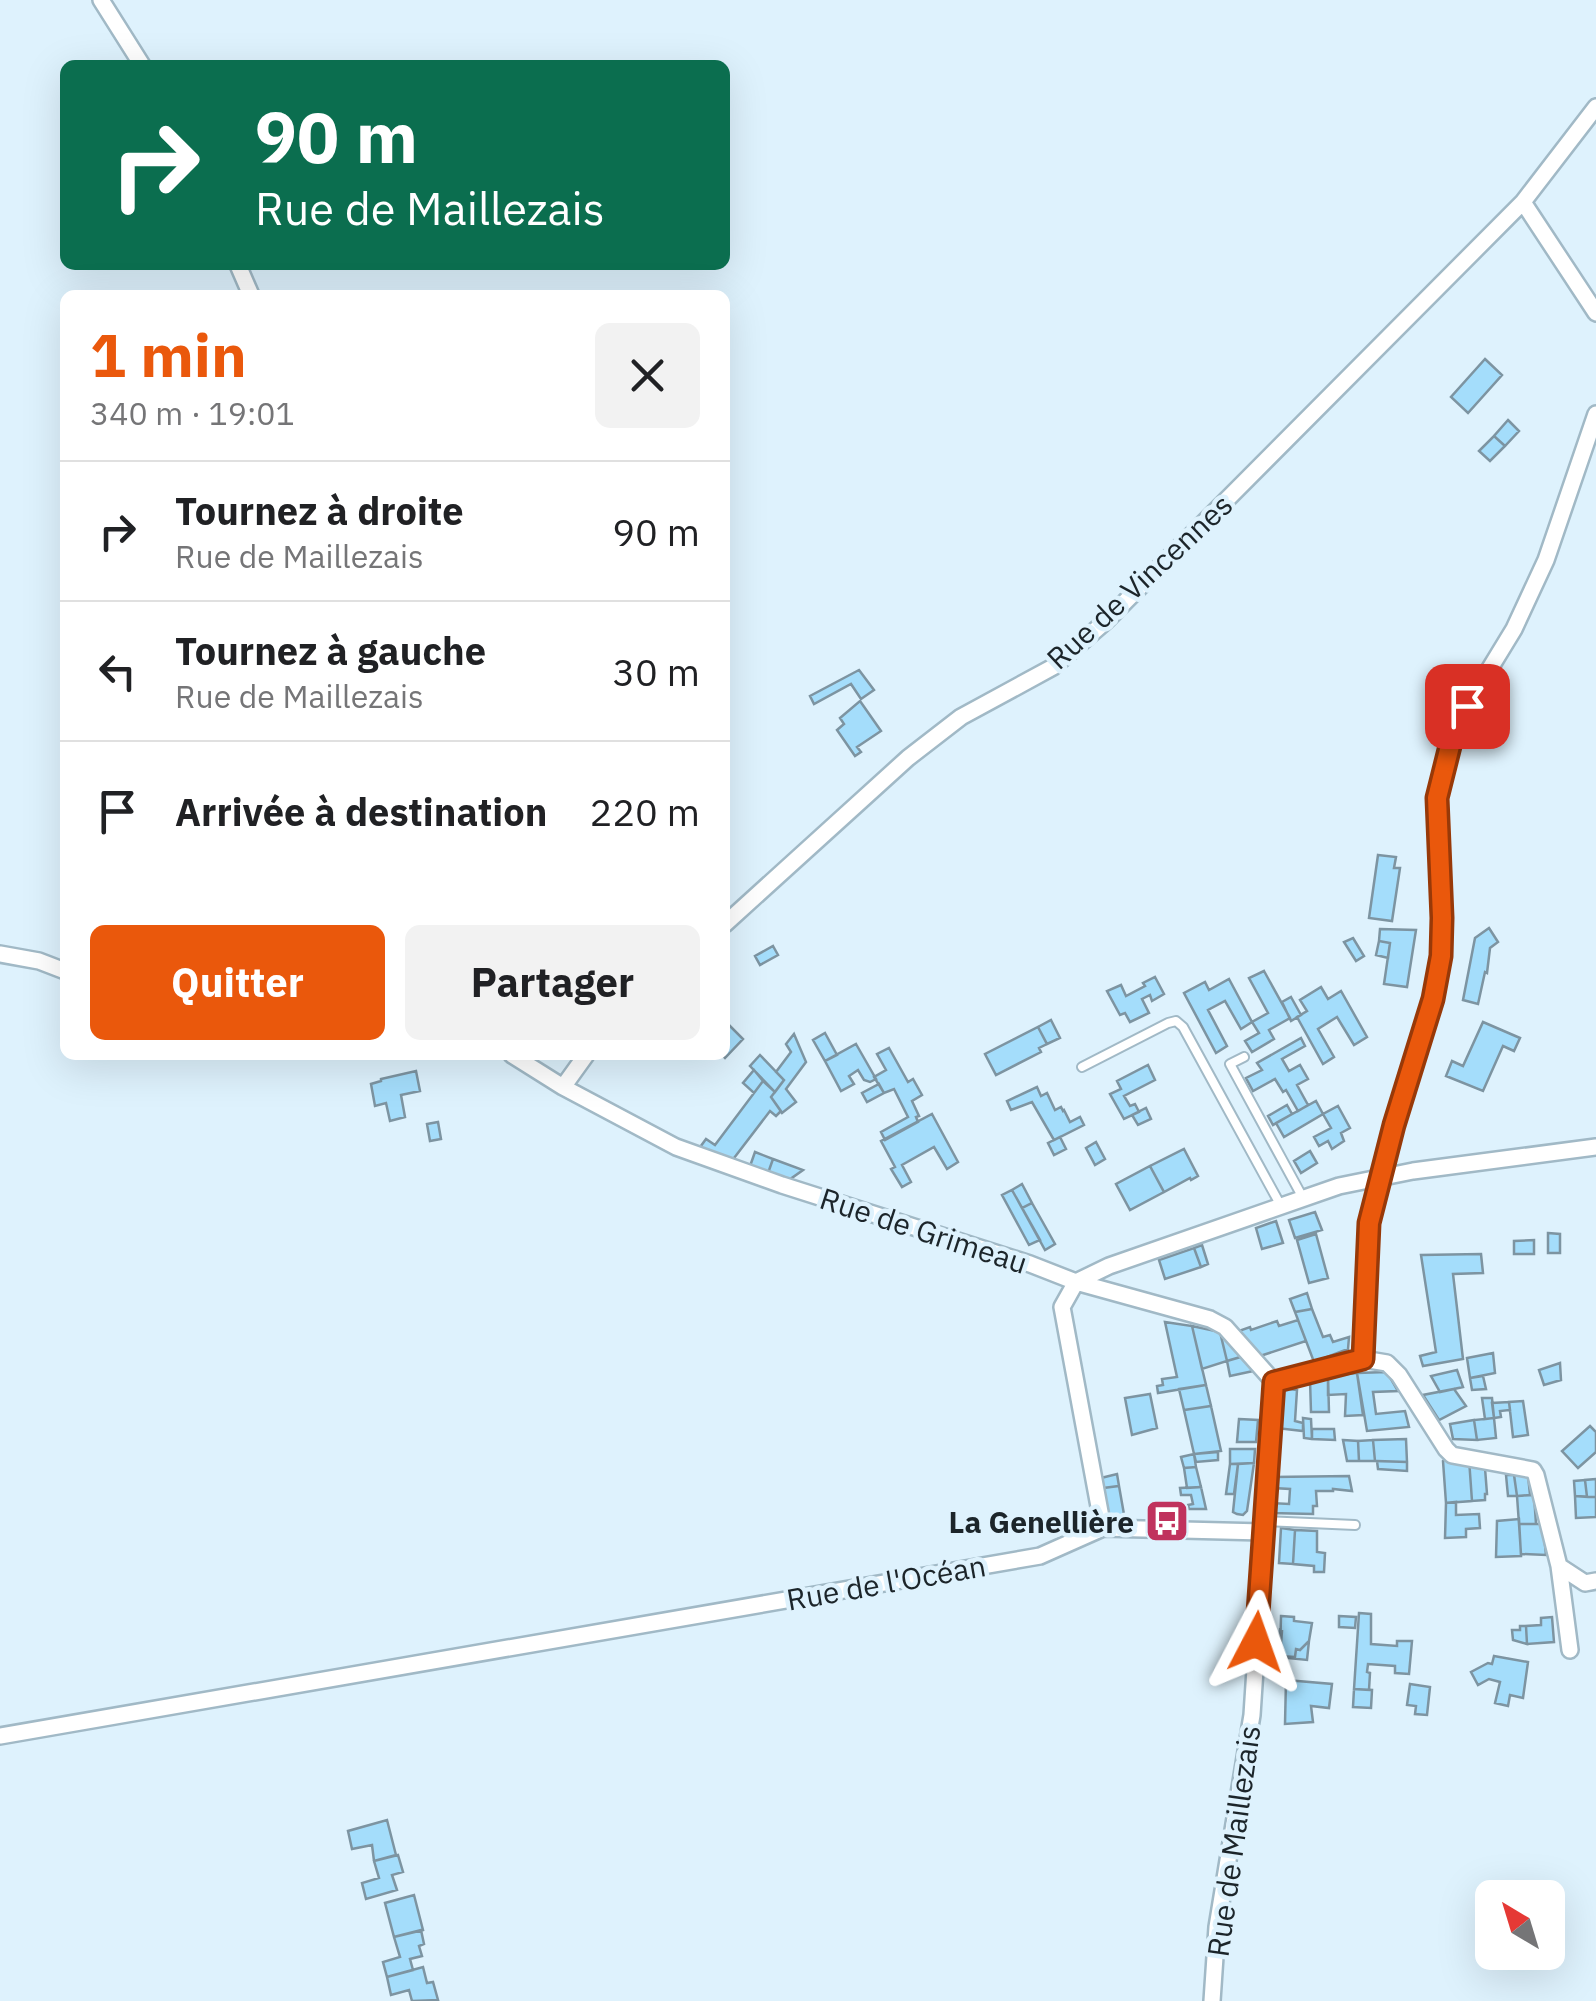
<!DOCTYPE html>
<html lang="fr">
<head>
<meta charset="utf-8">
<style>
  body { margin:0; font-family:"IBM Plex Sans",sans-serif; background:#f2f2f2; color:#202124; height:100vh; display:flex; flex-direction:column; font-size:38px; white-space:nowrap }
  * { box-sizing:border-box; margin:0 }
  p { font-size:32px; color:#757577 }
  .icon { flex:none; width:55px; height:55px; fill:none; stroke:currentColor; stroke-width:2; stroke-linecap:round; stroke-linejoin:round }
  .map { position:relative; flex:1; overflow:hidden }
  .details { position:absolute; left:60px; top:290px; width:670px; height:770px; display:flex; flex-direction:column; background:#fff; border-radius:15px; box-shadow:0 10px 40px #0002 }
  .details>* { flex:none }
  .hud { position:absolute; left:60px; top:60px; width:670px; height:210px; border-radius:15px; box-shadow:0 10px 40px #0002; background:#0b6e4f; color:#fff; overflow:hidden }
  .needle { width:65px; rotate:322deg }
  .controls { position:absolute; left:1475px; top:1880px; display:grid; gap:20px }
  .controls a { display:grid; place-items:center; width:90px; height:90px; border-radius:15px; background:#fff; box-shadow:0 10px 40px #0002; font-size:50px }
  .pin { position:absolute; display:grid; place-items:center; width:85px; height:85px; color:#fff; margin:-42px; border-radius:20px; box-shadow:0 5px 15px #0006 }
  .me { position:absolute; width:110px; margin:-55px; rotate:4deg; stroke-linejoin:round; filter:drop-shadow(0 0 8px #0008) }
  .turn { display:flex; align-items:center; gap:35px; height:210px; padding:0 30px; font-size:45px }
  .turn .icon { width:130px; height:130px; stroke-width:2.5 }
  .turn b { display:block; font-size:70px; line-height:85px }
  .round { display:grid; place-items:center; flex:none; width:105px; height:105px; border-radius:15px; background:#f2f2f2 }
  .headline { display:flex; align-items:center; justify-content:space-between; height:170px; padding:0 30px }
  h1 { font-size:60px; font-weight:700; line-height:75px; color:#ea580c }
  .action { display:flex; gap:20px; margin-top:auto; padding:20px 30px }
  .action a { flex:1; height:115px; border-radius:15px; background:#ea580c; color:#fff; font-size:40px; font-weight:700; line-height:115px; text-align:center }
  .action a+a { background:#f2f2f2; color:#202124 }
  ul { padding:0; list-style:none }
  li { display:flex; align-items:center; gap:30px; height:140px; padding:0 30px; border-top:2px solid #e0e0e0 }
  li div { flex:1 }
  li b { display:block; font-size:38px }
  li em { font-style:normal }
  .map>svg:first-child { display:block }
  .building { fill:#a4ddfb; stroke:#7d94a1; stroke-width:2.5 }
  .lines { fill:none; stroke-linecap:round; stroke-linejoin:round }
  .lane-casing { stroke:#a1b9c6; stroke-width:12 }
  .street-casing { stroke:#a1b9c6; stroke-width:20 }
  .lane { stroke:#fff; stroke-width:8 }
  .street { stroke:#fff; stroke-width:15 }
  .route-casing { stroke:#983908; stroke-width:25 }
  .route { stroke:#ea580c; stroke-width:18 }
  .labels { text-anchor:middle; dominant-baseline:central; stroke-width:9; stroke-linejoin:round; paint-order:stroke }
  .street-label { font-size:30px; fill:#1c252a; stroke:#def2fd }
  .poi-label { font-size:30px; font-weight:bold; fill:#1c252a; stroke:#def2fd; text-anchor:end }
</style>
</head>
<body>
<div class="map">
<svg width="1596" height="2001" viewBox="0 0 1596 2001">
  <rect width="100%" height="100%" fill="#def2fd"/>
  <path class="building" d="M1485,359L1502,375L1468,413L1451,397Z
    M1508,420L1519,431L1505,446L1494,436Z
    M1494,436L1505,446L1490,461L1479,451Z
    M859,670L874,690L861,699L851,684L814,704L810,696Z
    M860,701L881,731L857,747L861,752L855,756L837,730L844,724L840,718Z
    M1378,855L1396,857L1394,868H1400L1392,921L1369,918Z
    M1489,928L1498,942L1490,948L1487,973L1485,972L1478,1004L1463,1000L1475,938Z
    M1380,929L1416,930L1407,987L1384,984L1390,943L1379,941Z
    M1353,938L1364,956L1356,961L1344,942Z
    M1379,941L1390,943L1388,958L1376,955Z
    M773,946L778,955L760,965L755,956Z
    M1264,971L1290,1018L1269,1030L1274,1039L1252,1052L1245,1041L1259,1033L1252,1022L1268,1013L1249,978Z
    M1155,977L1164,994L1152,1001L1150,995L1142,999L1149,1013L1130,1022L1125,1013L1120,1015L1107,991L1121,985L1126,996L1145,986L1143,983Z
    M1229,979L1252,1022L1241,1029L1225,1001L1208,1010L1227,1046L1216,1053L1184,993L1205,982L1209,990Z
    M1321,987L1328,999L1341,991L1367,1037L1354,1045L1337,1017L1318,1029L1334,1057L1323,1064L1297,1017L1307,1011L1300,1000Z
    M1291,997L1301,1015L1291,1021L1282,1002Z
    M1051,1020L1060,1038L1047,1044L1038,1027Z
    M725,1021L743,1039L725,1058L722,1055H725Z
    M1483,1022L1520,1038L1514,1051L1503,1046L1483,1091L1446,1076L1452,1061L1463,1066Z
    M1038,1027L1047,1044L1039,1048L1041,1052L996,1075L985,1054Z
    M825,1033L837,1055L825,1061L813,1040Z
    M794,1034L806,1062L786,1089L796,1102L782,1113L771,1097L784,1080L776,1072L791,1052L786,1044Z
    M1301,1038L1305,1046L1282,1059L1289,1071L1300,1065L1308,1079L1297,1085L1308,1105L1298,1111L1286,1090L1283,1092L1275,1079L1253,1091L1246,1078L1262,1070L1257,1063Z
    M856,1044L876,1079L870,1082L864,1080L858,1070L849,1076L854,1084L841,1091L825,1061Z
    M889,1048L908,1082L913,1079L922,1095L912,1101L919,1116L916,1117L918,1122L885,1140L881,1132L908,1117L894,1089L884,1093L874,1077L886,1070L877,1054Z
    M760,1055L784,1080L775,1092L750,1066Z
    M1148,1065L1155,1080L1124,1096L1130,1106L1135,1104L1139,1112L1124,1119L1110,1094L1121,1089L1117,1081Z
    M754,1070L763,1081L754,1093L743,1083Z
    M416,1071L420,1091L401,1095L405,1117L390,1121L386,1103L375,1106L371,1084L381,1081V1079Z
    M763,1081L775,1092L771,1097L781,1111L776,1116L770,1111L731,1162L698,1150L706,1139L715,1145Z
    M879,1084L884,1093L867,1102L862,1093Z
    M1037,1087L1041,1096L1047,1093L1055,1110L1061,1107L1063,1111L1064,1110L1070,1122L1080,1117L1084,1125L1054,1140L1032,1102L1011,1110L1007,1101Z
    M1316,1101L1323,1114L1284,1137L1276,1123Z
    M1287,1105L1292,1114L1273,1125L1268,1116Z
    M1338,1106L1350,1128L1341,1133L1344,1141L1332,1149L1328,1141L1319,1146L1314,1137L1331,1128L1323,1114Z
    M1146,1108L1151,1119L1138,1125L1132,1115Z
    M932,1114L958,1162L947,1169L934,1147L902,1165L911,1182L902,1187L891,1169L895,1167L881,1141Z
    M438,1122L441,1139L430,1141L427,1124Z
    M1060,1137L1066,1149L1054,1155L1048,1143Z
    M1096,1142L1105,1159L1095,1165L1086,1148Z
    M1184,1149L1198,1176L1191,1180L1190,1178L1164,1192L1150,1166Z
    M1310,1151L1317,1163L1301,1173L1294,1161Z
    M755,1152L773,1159L767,1176L749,1169Z
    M773,1159L803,1170L786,1182L767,1176Z
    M1150,1166L1164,1192L1130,1210L1116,1184Z
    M1022,1184L1032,1203L1022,1208L1012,1190Z
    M1012,1190L1040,1240L1029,1245L1002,1195Z
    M1032,1203L1055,1244L1045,1250L1022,1208Z
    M1315,1212L1322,1230L1295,1238L1289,1220Z
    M1276,1221L1283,1243L1262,1249L1256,1228Z
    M1548,1233L1560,1234V1253H1548Z
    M1316,1234L1328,1278L1309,1283L1297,1240Z
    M1534,1240V1254H1514V1241Z
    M1202,1245L1208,1264L1201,1267L1194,1248Z
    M1194,1248L1201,1267L1165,1279L1159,1260Z
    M1481,1254L1483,1273L1453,1274L1463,1359L1423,1366L1420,1356L1436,1352L1421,1255Z
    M1307,1293L1312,1309L1295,1312L1290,1299Z
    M1312,1309L1323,1337L1330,1335L1333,1342L1349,1337L1348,1349L1314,1362L1295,1312Z
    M1298,1320L1306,1341L1260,1356L1236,1332L1250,1327L1251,1330L1277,1321L1279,1326Z
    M1165,1322L1192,1326L1206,1385L1158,1393L1157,1386L1163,1385L1162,1379L1177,1377Z
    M1192,1326L1220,1332L1227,1361L1202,1369Z
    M1220,1332L1244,1356L1227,1361Z
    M1493,1353L1495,1373L1470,1378L1467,1358Z
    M1244,1356L1258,1370L1230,1376L1227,1361Z
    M1560,1363L1561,1380L1544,1385L1539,1370Z
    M1457,1370L1463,1387L1440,1392L1431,1376Z
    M1387,1372L1398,1391L1373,1392L1376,1414L1405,1411L1409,1427L1367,1431L1357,1373Z
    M1357,1373L1363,1415L1345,1416L1346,1394L1328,1395V1376Z
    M1328,1376L1329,1412H1311L1310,1380Z
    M1483,1376L1486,1389L1472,1390L1470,1378Z
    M1206,1385L1211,1406L1184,1410L1179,1389Z
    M1278,1388L1297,1390L1295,1421L1303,1423V1431L1276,1428Z
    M1454,1389L1466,1406L1439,1420L1423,1395Z
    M1150,1394L1157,1428L1132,1435L1125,1398Z
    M1482,1398H1492L1494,1418L1485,1419Z
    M1523,1401L1528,1435L1513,1437L1509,1402Z
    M1509,1402L1510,1410L1500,1411L1501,1417L1494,1418L1492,1403Z
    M1211,1406L1221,1451L1194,1454L1184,1410Z
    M1303,1418L1311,1419L1312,1439L1304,1438Z
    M1494,1418L1496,1438L1477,1440L1474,1420Z
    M1239,1419L1258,1420L1256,1442H1237Z
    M1474,1420L1477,1440L1453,1439L1450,1424Z
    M1590,1426L1596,1432V1452L1578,1468L1562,1451Z
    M1312,1429H1334L1335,1440L1312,1439Z
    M1406,1439L1407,1462L1375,1461L1373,1440Z
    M1343,1440L1358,1441L1359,1461H1347Z
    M1373,1440L1375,1461H1359L1358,1441Z
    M1230,1449H1255L1254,1463L1230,1464Z
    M1218,1452V1460L1196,1462L1194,1454Z
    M1194,1454L1196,1467L1184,1468L1181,1457Z
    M1448,1457L1469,1459L1472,1501L1446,1503L1443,1461Z
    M1469,1459L1485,1468L1487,1494H1485V1500L1472,1501Z
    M1377,1461L1407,1462V1471L1378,1469Z
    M1254,1463L1247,1511L1243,1515L1237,1514L1233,1512L1238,1464Z
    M1230,1464H1238L1234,1494H1226Z
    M1196,1467L1201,1487L1187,1488L1184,1468Z
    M1117,1474L1119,1486L1103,1488L1101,1478Z
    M1506,1475H1514L1517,1496H1508Z
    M1514,1475H1528L1530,1495L1517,1496Z
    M1349,1476L1352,1491L1333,1489V1491H1316L1317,1506H1313V1514L1271,1513V1503L1289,1504L1290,1489L1273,1488V1477Z
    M1596,1479V1497H1587L1585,1480Z
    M1585,1480L1587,1497L1575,1496L1574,1481Z
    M1119,1486L1125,1520H1110L1103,1488Z
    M1201,1487L1206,1509H1189L1188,1505L1193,1504L1191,1495H1181L1180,1488Z
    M1534,1495L1536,1524H1519L1517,1496Z
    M1575,1496L1596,1497V1517L1576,1518Z
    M1456,1502V1515L1479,1514L1480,1528L1466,1529V1537L1445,1538L1446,1503Z
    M1519,1519L1521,1556L1496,1557L1497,1521Z
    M1519,1524H1543L1546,1555L1521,1554Z
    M1281,1528L1295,1530L1293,1564L1279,1563Z
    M1295,1530L1317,1531V1552L1325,1553L1324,1572H1314V1566L1293,1564Z
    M1359,1613L1371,1614V1644L1397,1646V1641H1412L1409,1674L1395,1673V1666L1368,1664L1367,1672L1370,1673L1369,1690L1354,1689Z
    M1281,1616L1294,1617V1621L1312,1623L1309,1641L1300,1650L1296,1649L1295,1657L1280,1656Z
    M1339,1616L1356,1617L1355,1628L1339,1627Z
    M1552,1617L1554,1642L1527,1644L1526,1626L1541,1625V1618Z
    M1520,1626H1526L1527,1644L1513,1640L1512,1630H1520Z
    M1280,1630L1282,1631L1280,1656L1295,1657L1296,1649L1300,1650L1309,1641L1307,1660L1277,1657Z
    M1494,1656L1528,1662L1523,1698L1510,1695L1508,1706L1495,1703L1500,1682L1489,1679L1478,1685L1471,1672L1488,1663L1492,1664Z
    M1286,1680L1332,1684L1329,1708L1311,1706L1313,1722L1285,1724Z
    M1410,1684L1430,1687L1427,1715L1415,1714L1416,1706L1407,1705Z
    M1354,1689L1372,1690L1371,1708L1353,1707Z
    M387,1820L396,1855L374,1861L372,1845L352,1849L348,1831Z
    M398,1855L403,1872L392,1875L397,1890L366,1899L362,1883L379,1878L374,1861Z
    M414,1895L423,1930L394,1937L385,1903Z
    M421,1930L424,1944L419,1946L422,1956L410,1959L413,1970L387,1977L383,1962L400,1957L394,1937Z
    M423,1967L427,1983L433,1982L438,2000L412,2001L409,1990L391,1995L387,1977Z"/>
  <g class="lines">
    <defs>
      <path id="lane" d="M1244,1057L1230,1064L1303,1198
        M1082,1067L1168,1023L1176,1021L1183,1027L1281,1206
        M1264,1521L1355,1525"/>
      <path id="street" d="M101,0L142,65
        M1596,107L1523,202L1596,313
        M238,265L251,295
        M725,924L908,758L961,717L1053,667L1106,621L1523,202
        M0,954L39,961L65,971
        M512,1055L563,1087L676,1147L782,1185L1030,1264L1076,1282L1210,1319L1225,1327L1274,1382
        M563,1087L586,1055
        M1363,1359L1387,1363L1399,1375L1446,1449L1452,1455L1533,1470L1536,1475L1559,1566L1570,1650
        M1103,1528L1263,1532
        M1559,1566L1585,1583L1596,1581
        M0,1736L1040,1556L1103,1528L1062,1307L1076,1282L1109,1266L1339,1186L1413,1171L1596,1147
        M1212,2001L1217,1927L1252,1715L1274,1382L1363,1359L1369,1223L1394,1125L1433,999L1441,956L1442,918L1437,798L1442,771L1452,738L1467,706L1514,629L1546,560L1596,414"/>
    </defs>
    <use href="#lane" class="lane-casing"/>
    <use href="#street" class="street-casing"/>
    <use href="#lane" class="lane"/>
    <use href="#street" class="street"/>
  </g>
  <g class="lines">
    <defs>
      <path id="route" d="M1256,1642L1274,1382L1363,1359L1369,1223L1394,1125L1433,999L1441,956L1442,918L1437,798L1452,738L1467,706"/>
    </defs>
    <use href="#route" class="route-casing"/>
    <use href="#route" class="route"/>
  </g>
  <defs>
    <symbol id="bus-square" viewBox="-11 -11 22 22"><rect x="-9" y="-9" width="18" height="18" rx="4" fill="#c0325d" stroke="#def2fd"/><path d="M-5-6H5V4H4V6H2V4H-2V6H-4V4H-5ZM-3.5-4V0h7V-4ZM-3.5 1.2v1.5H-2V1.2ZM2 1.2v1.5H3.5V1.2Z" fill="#fff"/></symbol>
  </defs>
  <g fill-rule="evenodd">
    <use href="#bus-square" x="1142" y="1496" width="50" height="50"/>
  </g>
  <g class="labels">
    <g class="street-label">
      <text transform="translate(1139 581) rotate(-43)">Rue de Vincennes</text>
      <text transform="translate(924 1230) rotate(18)">Rue de Grimeau</text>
      <text transform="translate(886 1582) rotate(-10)">Rue de l'Océan</text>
      <text transform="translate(1233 1841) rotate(-82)">Rue de Maillezais</text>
    </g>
    <g class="poi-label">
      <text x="1134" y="1521">La Genellière</text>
    </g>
  </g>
</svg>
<div class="controls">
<a><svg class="needle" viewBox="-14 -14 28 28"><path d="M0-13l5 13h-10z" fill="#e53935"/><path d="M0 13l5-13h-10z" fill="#757577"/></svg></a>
</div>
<div class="pin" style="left:1467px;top:706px;background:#d93025"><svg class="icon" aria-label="arrive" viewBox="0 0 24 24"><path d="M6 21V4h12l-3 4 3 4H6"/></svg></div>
<svg class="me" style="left:1256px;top:1642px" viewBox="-20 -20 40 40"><path d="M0-17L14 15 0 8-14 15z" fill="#ea580c" stroke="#fff" stroke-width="4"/></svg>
<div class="hud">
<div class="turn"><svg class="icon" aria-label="right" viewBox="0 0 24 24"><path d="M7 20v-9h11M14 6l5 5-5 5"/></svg><div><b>90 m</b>Rue de Maillezais</div></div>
</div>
<section class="details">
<div class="headline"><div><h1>1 min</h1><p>340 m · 19:01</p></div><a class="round"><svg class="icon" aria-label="close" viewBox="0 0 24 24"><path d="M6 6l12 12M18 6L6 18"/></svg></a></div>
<ul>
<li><svg class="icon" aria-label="right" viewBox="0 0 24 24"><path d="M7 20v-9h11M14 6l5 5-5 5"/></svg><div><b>Tournez à droite</b><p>Rue de Maillezais</p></div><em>90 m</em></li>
<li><svg class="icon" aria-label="left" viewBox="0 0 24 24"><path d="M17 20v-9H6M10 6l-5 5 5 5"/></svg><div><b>Tournez à gauche</b><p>Rue de Maillezais</p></div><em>30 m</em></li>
<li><svg class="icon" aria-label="arrive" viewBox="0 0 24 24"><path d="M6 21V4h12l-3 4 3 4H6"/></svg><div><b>Arrivée à destination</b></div><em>220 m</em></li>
</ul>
<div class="action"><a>Quitter</a><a>Partager</a></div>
</section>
</div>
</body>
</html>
